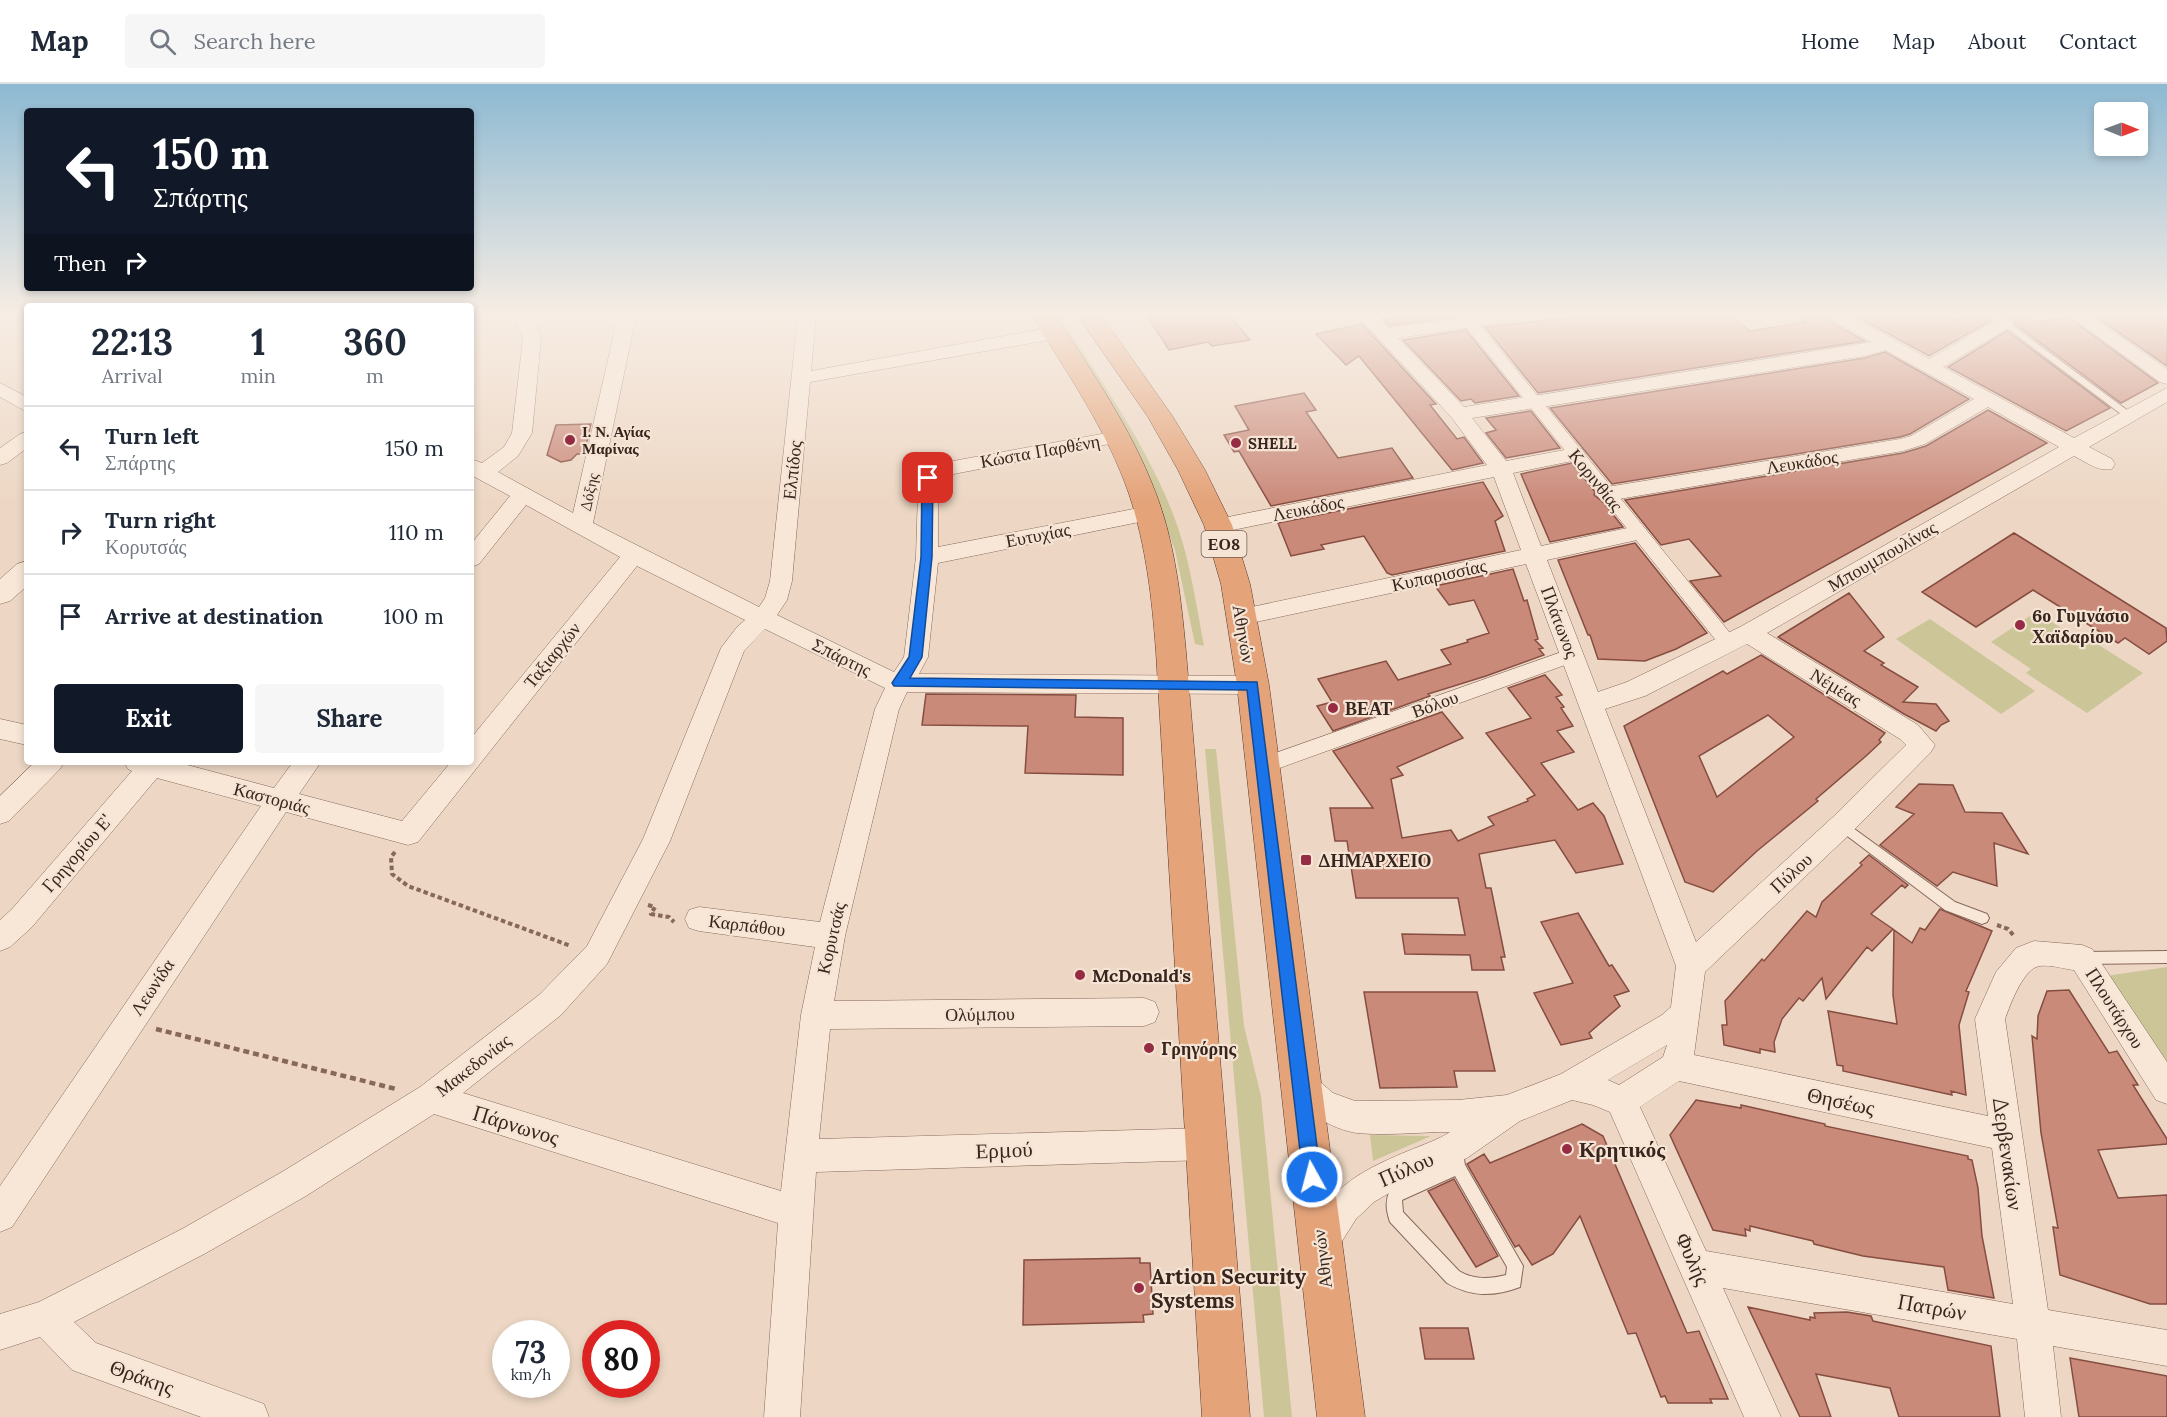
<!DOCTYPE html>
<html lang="en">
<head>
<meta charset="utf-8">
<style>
  body { margin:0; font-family:Lora,serif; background:#f6f6f7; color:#1f2937; height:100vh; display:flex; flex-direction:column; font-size:22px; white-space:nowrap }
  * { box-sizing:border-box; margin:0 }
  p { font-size:20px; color:#747a83 }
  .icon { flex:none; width:33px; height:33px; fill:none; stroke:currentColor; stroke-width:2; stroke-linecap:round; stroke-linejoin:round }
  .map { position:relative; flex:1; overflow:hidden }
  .sheet { position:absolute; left:24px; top:219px; width:450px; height:462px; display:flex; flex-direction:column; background:#fff; border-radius:6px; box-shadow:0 3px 9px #0003 }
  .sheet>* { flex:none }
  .hud { position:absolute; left:24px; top:24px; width:450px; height:183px; border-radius:6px; box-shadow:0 3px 9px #0003; background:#111827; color:#fff; overflow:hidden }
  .needle { width:39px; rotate:91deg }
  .controls { position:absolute; left:2094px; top:18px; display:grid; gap:12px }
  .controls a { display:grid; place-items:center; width:54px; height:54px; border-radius:6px; background:#fff; box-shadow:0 3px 9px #0003; font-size:30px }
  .speed { position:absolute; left:492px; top:1236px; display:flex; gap:12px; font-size:30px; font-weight:700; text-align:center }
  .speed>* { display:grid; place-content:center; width:78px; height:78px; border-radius:50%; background:#fff; box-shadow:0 3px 9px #0003; line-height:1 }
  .speed small { font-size:15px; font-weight:400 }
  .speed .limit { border:9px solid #d22; background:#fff; color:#111 }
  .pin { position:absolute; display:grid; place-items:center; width:51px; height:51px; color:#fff; margin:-26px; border-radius:12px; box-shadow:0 3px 9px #0006 }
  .me { position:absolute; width:66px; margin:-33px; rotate:353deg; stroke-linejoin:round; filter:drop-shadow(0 0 4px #0008) }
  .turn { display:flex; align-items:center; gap:21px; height:126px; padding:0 30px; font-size:27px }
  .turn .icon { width:78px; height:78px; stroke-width:2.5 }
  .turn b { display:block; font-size:42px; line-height:51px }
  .then { display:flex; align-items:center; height:57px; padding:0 30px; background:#0003; gap:12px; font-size:22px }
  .eta { display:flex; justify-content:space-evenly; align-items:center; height:102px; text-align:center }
  .eta b { font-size:36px; font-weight:800; line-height:42px }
  .cta { display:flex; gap:12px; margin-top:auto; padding:12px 30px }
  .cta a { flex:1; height:69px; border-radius:6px; background:#111827; color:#fff; font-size:24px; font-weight:800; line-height:69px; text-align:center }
  .cta a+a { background:#f6f6f7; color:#1f2937 }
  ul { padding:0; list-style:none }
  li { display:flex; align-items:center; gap:18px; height:84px; padding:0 30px; border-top:2px solid #e0e1e3 }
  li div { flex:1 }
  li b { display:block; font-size:22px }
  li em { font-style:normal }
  header { display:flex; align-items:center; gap:36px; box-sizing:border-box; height:84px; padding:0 30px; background:#fff; border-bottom:2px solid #e0e1e3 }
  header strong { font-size:28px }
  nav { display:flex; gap:33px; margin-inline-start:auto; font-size:21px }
  .search { width:420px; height:54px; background:#f6f6f7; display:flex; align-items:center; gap:15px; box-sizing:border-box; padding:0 21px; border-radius:6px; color:#747a83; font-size:22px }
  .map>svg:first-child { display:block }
  .green { fill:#cbc598 }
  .building { fill:#ca8a7a; stroke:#864d41; stroke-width:1.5; fill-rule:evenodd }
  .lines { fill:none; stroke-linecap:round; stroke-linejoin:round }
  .service-casing { stroke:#87685b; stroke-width:2 }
  .pedestrian-casing { stroke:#87685b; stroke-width:1 }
  .minor-casing { stroke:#87685b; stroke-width:1 }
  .tertiary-casing { stroke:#87685b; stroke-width:1 }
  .trunk-casing { stroke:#55382f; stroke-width:1 }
  .path-far1 { stroke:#87685b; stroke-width:4; stroke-dasharray:4.5 3; stroke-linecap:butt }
  .path { stroke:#87685b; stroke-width:4.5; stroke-dasharray:6 4; stroke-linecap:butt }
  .service { fill:#f8e7d7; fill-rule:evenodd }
  .pedestrian { fill:#f8e7d7; fill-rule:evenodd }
  .minor { fill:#f8e7d7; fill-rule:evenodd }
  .tertiary { fill:#f8e7d7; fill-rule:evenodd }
  .trunk { fill:#e4a379; fill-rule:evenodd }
  .route { fill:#1a73e8; stroke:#114b97; stroke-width:1.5 }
  .poi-dot { fill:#952c44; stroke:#f5e3d3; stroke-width:2 }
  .labels { text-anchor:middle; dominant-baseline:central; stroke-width:4.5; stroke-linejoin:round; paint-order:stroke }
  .far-poi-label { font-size:15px; font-weight:bold; fill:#37251e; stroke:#f5e3d3; text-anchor:start }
  .far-street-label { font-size:15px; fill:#37251e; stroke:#f5e3d3 }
  .shield { fill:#f5e3d3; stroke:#705e54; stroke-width:1.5 }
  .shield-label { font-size:16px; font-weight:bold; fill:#37251e }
  .street-label { font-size:18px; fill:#37251e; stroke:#f5e3d3 }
  .poi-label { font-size:18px; font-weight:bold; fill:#37251e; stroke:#f5e3d3; text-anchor:start }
  .near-street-label { font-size:21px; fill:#37251e; stroke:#f5e3d3 }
  .near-poi-label { font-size:21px; font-weight:bold; fill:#37251e; stroke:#f5e3d3; text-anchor:start }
</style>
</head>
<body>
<header>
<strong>Map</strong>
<div class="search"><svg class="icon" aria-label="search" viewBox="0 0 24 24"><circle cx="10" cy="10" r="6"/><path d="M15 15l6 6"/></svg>Search here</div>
<nav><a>Home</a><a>Map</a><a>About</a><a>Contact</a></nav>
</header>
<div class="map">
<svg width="2167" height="1333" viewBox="0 0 2167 1333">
  <rect width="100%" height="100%" fill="#edd7c4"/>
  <path class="green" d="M1060,232C1106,306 1162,381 1185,467C1193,498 1198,530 1204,562L1195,560L1175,466L1160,425L1052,233Z
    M2036,528L2077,554L2083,551L2143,589L2087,629L2026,589L2031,585L1991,558Z
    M1930,535L2035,607L2001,630L1896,555Z
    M1205,665H1216L1244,942L1261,1012L1292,1333H1264Z
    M2167,883V982L2106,892Z
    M1370,1051L1431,1052L1373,1077Z"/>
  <path class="building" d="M1147,232H1230L1250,256L1212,262L1208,258L1169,266Z
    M1399,232H1458L1389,242L1383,235Z
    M1585,232H1732L1750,247L1805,238L1799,232H1827L1831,238L1865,257L1538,309L1485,243Z
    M1856,232H1947L1955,236L1963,232H1989L1992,236L1929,272Z
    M2004,232H2027L2035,238L2068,233L2158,299L2121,319L2015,240L2012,234Z
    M2095,232H2160L2167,237V282Z
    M1362,240L1436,320L1430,321L1457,355L1464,353L1483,379L1452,386L1359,272L1346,281L1316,250Z
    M1466,246L1519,312L1475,319L1471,315L1461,317L1403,256Z
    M2007,247L2110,324L2066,347L1948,283Z
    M1885,268L1969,315L1910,350L1900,353L1612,400L1550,324L1865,274Z
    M1304,309L1316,326L1306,328L1338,374L1392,364L1413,394L1271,422L1239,367L1234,368L1224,351L1249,346L1235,322Z
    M1988,326L2047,359L1724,538L1690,497L1721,492L1689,455L1661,461L1625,416L1903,369L1926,362Z
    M1531,327L1560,364L1506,374L1486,349L1496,346L1486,334Z
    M591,340L584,370H577L571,376L561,378L547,371L556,341Z
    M1572,379L1595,408L1594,411L1603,418L1623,443L1550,458L1521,390Z
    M1483,398L1503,432L1495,437L1505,467L1392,491L1387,489L1364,452L1321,461L1324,465L1291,472L1278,439Z
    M2014,449L2166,544L2167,557L2149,570L2125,554L2118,559L2033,506L1976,543L1922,508Z
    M1635,459L1707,549L1676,565L1645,577L1598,575L1590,551H1588L1558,476Z
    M1513,485L1524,517L1527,516L1538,555L1535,556L1543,564L1539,565L1544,571L1486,592L1428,610L1430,612L1333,647L1317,622L1332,618L1318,595L1386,577L1398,596L1451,580L1441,566L1468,558L1467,556L1489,549L1474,516L1449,521L1435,502Z
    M1849,509L1884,553L1864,567L1884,579L1881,581L1918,603L1903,618L1936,620L1949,637L1941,641L1936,647L1904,630L1778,553Z
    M1761,571L1885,649L1879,656L1881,658L1866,672L1816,715L1818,717L1757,767L1713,808L1685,798L1624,642L1723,587L1727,590ZM1768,631L1794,653L1717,713L1699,672Z
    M1545,591L1562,611L1556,613L1564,623L1561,624L1573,642L1557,647L1574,668L1541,679L1578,726L1593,719L1604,732L1623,780L1576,789L1555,756L1479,770L1486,804H1491L1505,873H1501L1504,886H1472L1470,871L1405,870L1402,850L1465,851L1458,814H1356L1347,757H1335L1330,724H1373L1333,667L1442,628L1463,654L1397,683L1403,691L1391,695L1402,754L1451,746L1458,757L1494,741L1488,733L1528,717L1527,715L1535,711L1486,649L1531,634L1508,604Z
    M926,610L1076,611L1075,633L1123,634V691L1025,689L1028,642L922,641Z
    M1919,700L1953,701L1965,728L2002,729L2028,770L1994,759L1997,802L1953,788L1937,802L1880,761L1914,730L1896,723Z
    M1869,771L1908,801L1905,804L1902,801L1871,830L1893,845L1872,867L1867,863L1826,915L1822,894L1803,917L1799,914L1782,935L1774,958L1775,968L1760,965V969L1724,961L1722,941H1727L1725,917L1762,875L1764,877L1807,827L1816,833L1822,818L1862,781L1860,779Z
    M1940,825L1992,847L1966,907L1969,908L1959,941L1966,1011L1951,1007L1952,1011L1843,987V982L1837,981L1828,927L1897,940L1893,911L1894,846L1912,859L1920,844L1925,846Z
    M1578,829L1609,882L1612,881L1629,907L1614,912L1620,922L1589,949L1592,954L1561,961L1534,909L1573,899L1541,838Z
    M2069,906L2109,969L2117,967L2138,1001H2133L2167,1055V1060L2098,1066L2118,1114L2167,1111V1220H2150L2060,1191L2053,1143L2058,1144L2041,1049L2032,952L2037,955L2038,932L2047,907Z
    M1364,908H1477L1495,987H1454L1457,1003L1380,1004Z
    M1696,1016L1741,1024V1021L1825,1040V1042L1968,1072V1075L1972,1076L1978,1104L1982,1152L1994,1214L1948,1206L1944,1183L1863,1172L1814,1160L1813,1157L1750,1142V1147L1745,1145L1746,1152L1713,1146L1670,1051Z
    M1582,1040L1603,1052L1687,1249L1699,1247L1728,1315H1710L1712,1319H1668L1665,1312L1661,1313L1636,1249L1628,1250L1580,1132L1553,1170L1532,1181L1519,1161L1515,1163L1467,1080L1484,1070L1490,1079Z
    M1454,1095L1498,1172L1476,1183L1428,1107Z
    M1140,1174V1179H1150L1153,1230L1143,1231L1144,1238L1023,1241L1024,1176Z
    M1748,1223L1810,1236V1233L1815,1234L1814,1229L1847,1228L1871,1232L1873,1237L1991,1262L2000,1333H1899L1890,1304L1816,1290L1831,1333H1800Z
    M1420,1244H1468L1474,1275H1425Z
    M2070,1274L2167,1292V1333H2079Z"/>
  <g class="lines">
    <defs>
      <path id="service" d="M1991,232H2000L2131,329V333H2125Z
        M1842,736L1955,818L1987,830L1989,834L1987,838L1982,840L1945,826L1838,745L1836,741L1838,737Z
        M2167,867V879L2083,880L2078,878L2076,874L2078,870L2083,868Z
        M1456,1056L1461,1059L1465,1081L1523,1182L1520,1203C1494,1213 1471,1213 1447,1199L1390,1138C1386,1126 1385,1117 1390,1106L1450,1079L1448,1064L1451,1059ZM1455,1092L1507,1183L1506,1191C1489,1195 1474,1196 1459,1187L1403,1128L1402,1116Z"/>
      <path id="pedestrian" d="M1470,234L1475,235L1734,554L1737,559L1734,564L1728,566L1722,564L1465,241L1463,238Z
        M1573,564L1579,566L1582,571L1579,576L1263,690L1256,688L1253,682L1256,676Z"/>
      <path id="minor" d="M515,232H533L541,255L532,349L518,372L498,388L573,429L618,232H636L593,439L759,523L765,514L770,497L798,232H816L811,287L1054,243L1061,245L1063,249L1061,253L1054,255L810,298L792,497L787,516L777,531L894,588L904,573L916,473L918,408L917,388L920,383L1118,347L1125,349L1128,353L1125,357L938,393V463L1149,422L1157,424L1160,429L1157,434L1149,436L938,479L928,573L919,590L1253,592L1262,595L1265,601L1262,607L1253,610L907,608L899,625L845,852L834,917L1144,914L1155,918L1159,928L1155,938L1144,942L830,945L819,1055L1206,1044L1217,1049L1222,1060L1217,1071L1206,1076L816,1088L800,1333H764L778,1139L434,1030L306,1112L206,1169L74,1238L96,1259L264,1320L269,1333H201L72,1286L40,1253L0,1266V1230L39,1218L182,1145L282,1088L420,1003L539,911L587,862L643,755L721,564L737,543L745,536L637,482L418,758L408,761L286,728L12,1143L0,1148V1102L261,722L157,694L32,843L10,863L0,867V836L12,825L132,687L128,685L124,678H176L274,704L293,678H321L299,710L402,737L451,678H471V654L620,473L526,421L479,480L471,483V460L510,412L471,391V375L482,379L504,363L512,349L523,255ZM765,545L885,604L875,625L820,838L699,823L689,826L685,835L689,844L699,847L815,863L801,931L781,1107L463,1009L561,931L607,880L670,757L744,567Z
        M1358,232H1377L1388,244L1474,232H1521L1518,236L1512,237L1398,254L1464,323L1872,258L1832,236L1829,232H1851L1929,275L1998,235H2010L2013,239L2010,243L1943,283L2074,354L2167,304V318L2089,363L2112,375L2115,380L2112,385C2098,388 2086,378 2074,372L1767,549L1918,641L1935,661L1931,668L1851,749L1705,888L1694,971L1988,1032L1975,935L1996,888L2016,864L2034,857L2082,861L2092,865L2167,978V1020L2156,1016L2074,886C2064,885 2046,879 2036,883C2022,889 2010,921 2005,935L2048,1226L2167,1246V1282L2053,1262L2061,1333H2025L2017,1255L1723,1204L1781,1333H1744L1610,1028L1593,1021L1572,1016L1520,1037L1467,1074L1396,1105L1374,1118L1356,1135L1332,1173L1320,1178L1308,1173L1303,1161C1326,1106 1355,1089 1408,1067C1422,1061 1438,1056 1450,1048C1420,1048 1387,1052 1357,1049C1333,1046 1295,1024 1285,1002L1290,991L1301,987L1312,991L1333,1009L1355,1017L1458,1016L1507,1011L1561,990L1662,931L1671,923L1676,882L1526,480L1242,541L1234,539L1230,533L1234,527L1242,525L1521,466L1494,393L1218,449L1210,447L1207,442L1210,437L1218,435L1487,381L1452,334ZM1885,266L1974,315L1911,352L1900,355L1607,403L1600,405L1596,410L1600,415L1607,417L1903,367L1925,360L1988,323L2059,363L1740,543L1627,598L1598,608L1547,476L1637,456L1645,454L1648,449L1645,444L1637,442L1541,462L1513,389L1582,375L1585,370L1582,365L1575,364L1506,377L1472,334L1865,272ZM1747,560L1900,655L1906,661L1833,733L1696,858L1605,625L1645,612ZM1667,961L1663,973L1619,1001L1608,996ZM1679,997L1992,1064L2013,1220L1706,1167L1640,1023Z
        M2070,232H2091L2167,285V300L2160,298Z
        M0,299L27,313V328L0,313Z
        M27,348V364L7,379L0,381V364L20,350Z
        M0,635L27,641V661L0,655Z
        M35,678H64L60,685L9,737L0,740V712Z"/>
      <path id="tertiary" d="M27,477V502L10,517L0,520V495L17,480Z"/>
      <path id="trunk" d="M1032,232H1056C1092,288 1131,344 1155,407C1175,458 1181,514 1186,568L1250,1333H1202L1156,568C1152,514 1146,461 1129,410C1107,346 1067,289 1032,232Z
        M1078,232H1102L1173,333L1205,386L1232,441L1250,500L1269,601L1365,1333H1317L1237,601L1221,500L1204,441L1178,386L1148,333Z"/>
    </defs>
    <use href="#service" class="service-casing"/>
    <use href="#pedestrian" class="pedestrian-casing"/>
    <use href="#minor" class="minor-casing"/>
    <use href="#tertiary" class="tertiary-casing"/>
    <use href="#trunk" class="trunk-casing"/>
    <path class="path-far1" d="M395,768L391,773L392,790L408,802L571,862
      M648,821L655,823L651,830L669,833L674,838
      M1997,841L2008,845L2015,853"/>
    <path class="path" d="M156,945L396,1005"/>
    <use href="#service" class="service"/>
    <use href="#pedestrian" class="pedestrian"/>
    <use href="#minor" class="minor"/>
    <use href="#tertiary" class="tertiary"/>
    <use href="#trunk" class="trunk"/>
  </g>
  <linearGradient id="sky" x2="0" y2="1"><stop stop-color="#8db9d2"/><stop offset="0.55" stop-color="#f7ede4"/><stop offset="1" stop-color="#f7ede4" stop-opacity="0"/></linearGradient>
  <rect width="2167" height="419" fill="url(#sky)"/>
  <path class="route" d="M928,390L933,394L932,473L922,573L910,594L1257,598L1321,1093L1318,1099L1312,1102L1306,1099L1303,1093L1247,606L894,602L892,599L909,573L921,473L922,394Z"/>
  <g class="poi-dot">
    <circle cx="570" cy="356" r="6"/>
    <circle cx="1236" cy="359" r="6"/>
    <circle cx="2020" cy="541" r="6"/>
    <circle cx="1333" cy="624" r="6"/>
    <rect x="1300" y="770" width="12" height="12" rx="3"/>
    <circle cx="1080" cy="891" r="6"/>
    <circle cx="1149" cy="964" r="6"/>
    <circle cx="1567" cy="1065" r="6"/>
    <circle cx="1139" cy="1204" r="6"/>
  </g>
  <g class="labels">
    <g class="far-poi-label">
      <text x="582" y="347">Ι. Ν. Αγίας<tspan x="582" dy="17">Μαρίνας</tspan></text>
      <text x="1248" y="359">SHELL</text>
    </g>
    <g class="far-street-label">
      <text transform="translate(589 408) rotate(-78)">Δόξης</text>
    </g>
    <rect class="shield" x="1201.5" y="447" width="45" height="26" rx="4.5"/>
    <g class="shield-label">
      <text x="1224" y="460">ΕΟ8</text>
    </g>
    <g class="street-label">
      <text transform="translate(1040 367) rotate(-10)">Κώστα Παρθένη</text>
      <text transform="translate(1802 378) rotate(-9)">Λευκάδος</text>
      <text transform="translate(792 386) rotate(-84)">Ελπίδος</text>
      <text transform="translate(1596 396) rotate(51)">Κορινθίας</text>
      <text transform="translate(1308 424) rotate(-11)">Λευκάδος</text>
      <text transform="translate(1038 451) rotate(-11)">Ευτυχίας</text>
      <text transform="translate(1882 472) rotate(-30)">Μπουμπουλίνας</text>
      <text transform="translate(1439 491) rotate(-12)">Κυπαρισσίας</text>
      <text transform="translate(1560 538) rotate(69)">Πλάτωνος</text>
      <text transform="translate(1244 550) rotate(80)">Αθηνών</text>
      <text transform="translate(552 571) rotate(-51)">Ταξιαρχών</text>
      <text transform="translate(842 573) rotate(26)">Σπάρτης</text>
      <text transform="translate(1836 603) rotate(31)">Νέμέας</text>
      <text transform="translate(1435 620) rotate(-20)">Βόλου</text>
      <text transform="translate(272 714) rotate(15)">Καστοριάς</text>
      <text transform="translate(77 769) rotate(-49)">Γρηγορίου Ε'</text>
      <text transform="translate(1791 789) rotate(-43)">Πύλου</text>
      <text transform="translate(747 841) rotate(7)">Καρπάθου</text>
      <text transform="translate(831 854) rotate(-77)">Κορυτσάς</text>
      <text transform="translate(152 903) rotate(-56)">Λεωνίδα</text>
      <text transform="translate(2115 924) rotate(57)">Πλουτάρχου</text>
      <text transform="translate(980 930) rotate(-1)">Ολύμπου</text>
      <text transform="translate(473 981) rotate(-38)">Μακεδονίας</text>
      <text transform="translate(1322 1175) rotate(-97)">Αθηνών</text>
    </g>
    <g class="poi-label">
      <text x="2032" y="531">6ο Γυμνάσιο<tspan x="2032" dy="21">Χαϊδαρίου</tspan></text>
      <text x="1345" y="624">ΒΕΑΤ</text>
      <text x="1318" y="776">ΔΗΜΑΡΧΕΙΟ</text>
      <text x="1092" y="891">McDonald's</text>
      <text x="1161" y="964">Γρηγόρης</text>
    </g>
    <g class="near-street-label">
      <text transform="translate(1841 1017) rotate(12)">Θησέως</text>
      <text transform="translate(516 1041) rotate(17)">Πάρνωνος</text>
      <text transform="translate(1004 1066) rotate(-2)">Ερμού</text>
      <text transform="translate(2008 1070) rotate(82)">Δερβενακίων</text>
      <text transform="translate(1406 1085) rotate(-24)">Πύλου</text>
      <text transform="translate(1693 1175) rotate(66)">Φυλής</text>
      <text transform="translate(1932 1223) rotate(10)">Πατρών</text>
      <text transform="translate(142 1293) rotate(20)">Θράκης</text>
    </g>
    <g class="near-poi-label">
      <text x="1579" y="1065">Κρητικός</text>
      <text x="1151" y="1192">Artion Security<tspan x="1151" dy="24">Systems</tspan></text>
    </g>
  </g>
</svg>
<div class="controls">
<a><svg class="needle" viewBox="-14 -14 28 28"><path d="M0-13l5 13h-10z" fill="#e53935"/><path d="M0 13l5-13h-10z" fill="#747a83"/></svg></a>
</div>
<div class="speed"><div>73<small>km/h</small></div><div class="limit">80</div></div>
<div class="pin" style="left:928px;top:394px;background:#d93025"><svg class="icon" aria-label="arrive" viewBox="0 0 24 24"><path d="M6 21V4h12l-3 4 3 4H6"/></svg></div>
<svg class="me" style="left:1312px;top:1093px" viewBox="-20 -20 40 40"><circle r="17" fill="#1a73e8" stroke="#fff" stroke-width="3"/><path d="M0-11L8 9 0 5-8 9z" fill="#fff"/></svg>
<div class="hud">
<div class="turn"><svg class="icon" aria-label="left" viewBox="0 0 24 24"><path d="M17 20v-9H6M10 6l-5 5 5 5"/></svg><div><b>150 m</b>Σπάρτης</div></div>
<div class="then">Then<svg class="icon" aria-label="right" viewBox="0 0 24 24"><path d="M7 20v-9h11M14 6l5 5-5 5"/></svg></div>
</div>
<section class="sheet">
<div class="eta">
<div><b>22:13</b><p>Arrival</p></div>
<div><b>1</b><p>min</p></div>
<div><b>360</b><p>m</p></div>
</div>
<ul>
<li><svg class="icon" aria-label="left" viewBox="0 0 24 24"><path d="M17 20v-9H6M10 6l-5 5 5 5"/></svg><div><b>Turn left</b><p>Σπάρτης</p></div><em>150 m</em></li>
<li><svg class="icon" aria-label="right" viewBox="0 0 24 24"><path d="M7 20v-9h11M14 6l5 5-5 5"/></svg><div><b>Turn right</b><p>Κορυτσάς</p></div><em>110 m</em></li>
<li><svg class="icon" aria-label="arrive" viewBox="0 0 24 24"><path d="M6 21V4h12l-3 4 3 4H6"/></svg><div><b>Arrive at destination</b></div><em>100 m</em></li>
</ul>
<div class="cta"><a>Exit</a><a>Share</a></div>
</section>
</div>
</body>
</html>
